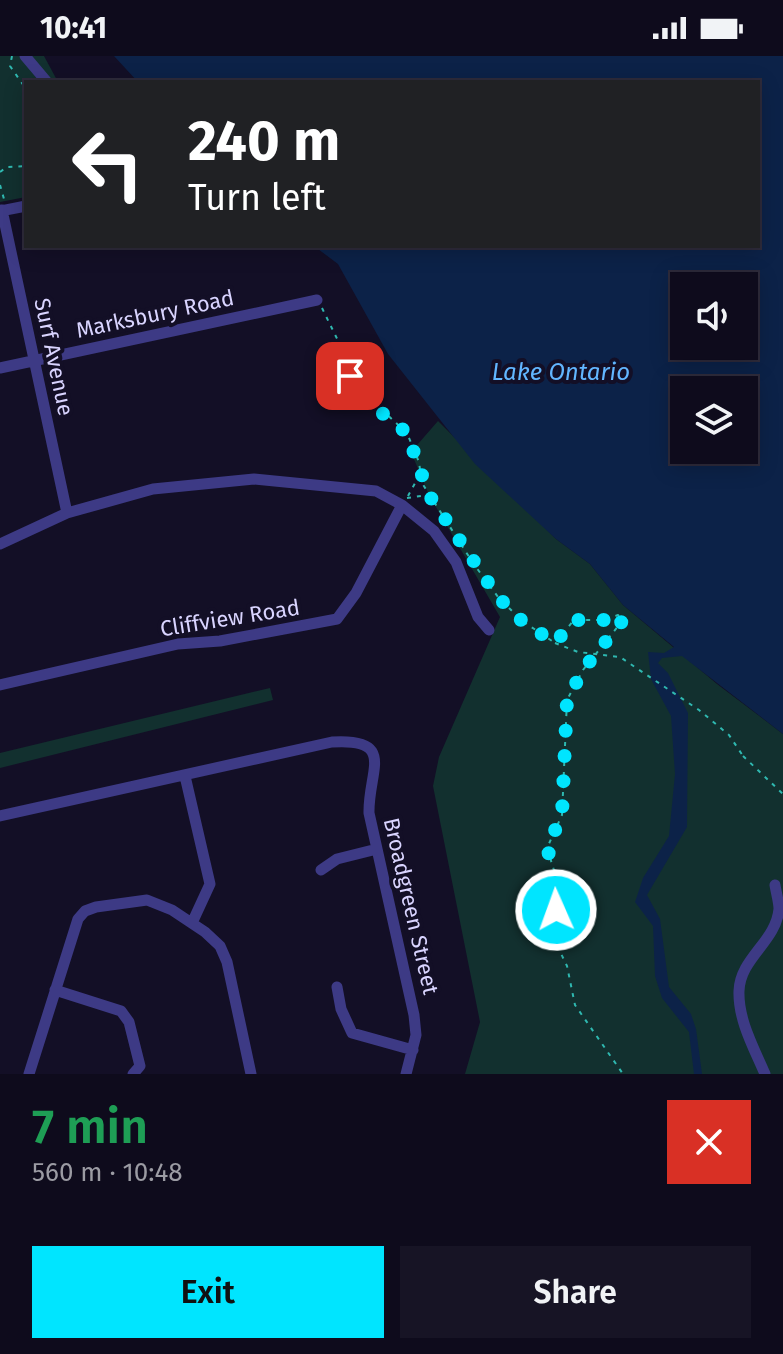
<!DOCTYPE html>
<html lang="en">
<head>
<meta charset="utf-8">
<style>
  body { margin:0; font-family:"Fira Sans",sans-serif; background:#171425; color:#f1f3f6; height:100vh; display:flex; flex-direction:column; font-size:30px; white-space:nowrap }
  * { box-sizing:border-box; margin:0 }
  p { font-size:26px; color:#9b9ba3 }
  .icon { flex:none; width:44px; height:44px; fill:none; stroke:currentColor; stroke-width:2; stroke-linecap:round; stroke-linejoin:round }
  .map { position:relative; height:1018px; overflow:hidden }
  .drawer { display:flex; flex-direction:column; background:#0e0b1c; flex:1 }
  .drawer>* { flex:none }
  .top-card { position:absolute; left:24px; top:24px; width:736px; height:168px; border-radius:0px; box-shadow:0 4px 20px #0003,0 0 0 2px #2e2b3b; background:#202124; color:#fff; overflow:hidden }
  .controls { position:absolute; left:670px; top:216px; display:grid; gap:16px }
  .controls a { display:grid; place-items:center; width:88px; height:88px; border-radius:0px; background:#0e0b1c; box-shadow:0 4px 20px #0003,0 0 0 2px #2e2b3b; font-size:40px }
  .pin { position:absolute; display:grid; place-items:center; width:68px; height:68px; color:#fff; margin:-34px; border-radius:16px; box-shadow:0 4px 12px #0006 }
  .me { position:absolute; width:88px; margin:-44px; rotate:358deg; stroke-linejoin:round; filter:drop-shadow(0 0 6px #0008) }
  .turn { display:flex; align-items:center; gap:28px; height:168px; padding:0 32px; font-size:36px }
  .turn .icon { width:104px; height:104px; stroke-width:2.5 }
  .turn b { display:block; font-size:56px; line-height:68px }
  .round { display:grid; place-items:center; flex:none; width:84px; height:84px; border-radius:0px; background:#171425 }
  .overview { display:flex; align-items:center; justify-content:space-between; height:136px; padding:0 32px }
  h1 { font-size:48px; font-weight:600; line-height:60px; color:#1e9e55 }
  .action { display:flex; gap:16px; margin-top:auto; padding:16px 32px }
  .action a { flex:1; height:92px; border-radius:0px; background:#00e5ff; color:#111; font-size:32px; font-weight:600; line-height:92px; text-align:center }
  .action a+a { background:#171425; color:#f1f3f6 }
  .status { display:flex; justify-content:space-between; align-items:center; height:56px; padding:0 40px; background:#0e0b1c; direction:ltr }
  .status svg { height:22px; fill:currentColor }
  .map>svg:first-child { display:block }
  .green { fill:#12302f }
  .water { fill:#0c2248; fill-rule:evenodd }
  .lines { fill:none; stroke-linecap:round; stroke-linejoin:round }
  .path { stroke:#2fb8b0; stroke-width:2; stroke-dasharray:4 6; stroke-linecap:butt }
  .minor { stroke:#3d3a85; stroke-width:11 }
  .path-bridge { stroke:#2fb8b0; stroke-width:2; stroke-dasharray:4 6; stroke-linecap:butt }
  .route { stroke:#00e5ff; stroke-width:14; stroke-dasharray:0 25.2 }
  .labels { text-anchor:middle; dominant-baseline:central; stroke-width:8; stroke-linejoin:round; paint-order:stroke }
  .street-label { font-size:22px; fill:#d9d4ff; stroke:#130f26 }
  .water-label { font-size:24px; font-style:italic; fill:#62b6ff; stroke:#130f26 }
</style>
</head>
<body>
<div class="status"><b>10:41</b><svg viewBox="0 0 49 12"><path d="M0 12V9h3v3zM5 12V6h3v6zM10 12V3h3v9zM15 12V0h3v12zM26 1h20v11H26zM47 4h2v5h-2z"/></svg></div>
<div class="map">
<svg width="783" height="1018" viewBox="0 0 783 1018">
  <rect width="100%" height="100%" fill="#130f26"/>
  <path class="green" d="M0,0H44L58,26H26V141L0,146Z
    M438,365L556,483L590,508L623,549L717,628L783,678V1018H465L480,966L433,730L439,701L500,561L429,439L411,396Z
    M270,632L273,644L0,712V697Z"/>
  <path class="water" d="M114,0H783V678L682,600L662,602L658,607L668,617L688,657L687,771L647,839L660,863L669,931L691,958L696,973L702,1018H694L689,976L662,942L655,920L653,870L635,846L643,822L669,780L675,718L671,660L651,623L648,596L664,597L674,591L623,549L590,508L556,483L475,408L388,298L338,208L314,190H758V26H138ZM684,230H744V290H684ZM684,334H744V394H684Z"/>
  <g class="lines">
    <path class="path" d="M12,0L10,10L26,33
      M0,116L7,111L26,110
      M0,129L4,143
      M322,252L347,303L355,329L407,377L419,406L422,427L473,507L498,541L521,564L555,587L574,564H605L618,559L623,564L583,614L567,644L562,759L547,792L558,827L553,881L567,910L575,949L623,1018
      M408,440L420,418
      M407,442L428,439
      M743,700L783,738"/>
    <path class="minor" d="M25,0L47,26
      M2,154L67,457
      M0,155L26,150
      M0,312L317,244
      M0,488L67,457L153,433L254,423L376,435L402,449L434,475L456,506L478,561L489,574
      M0,629L178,588L220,585L337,563L356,537L402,449
      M185,720L210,828L192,867
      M0,760L332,686C397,682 368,715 369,757L414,959L416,979L406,1018
      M321,814L337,803L377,793
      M337,931L341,953L352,977L413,994
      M55,934L121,955L129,966L140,1010L133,1018
      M29,1018L78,863L85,855L96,851L147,844L172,854L205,876L220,890L227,906L251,1018
      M765,1018C754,992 738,964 739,935C740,902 776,886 779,853C779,846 776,836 775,829"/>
    <path class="path-bridge" d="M555,587L578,596L620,601L699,654L729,679L743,700"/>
  </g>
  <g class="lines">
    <path class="route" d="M350,320L372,349L407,377L429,439L498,541L521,564L555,587L574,564H605L618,559L623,564L583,614L567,644L562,759L547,792L558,827L556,854"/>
  </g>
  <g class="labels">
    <g class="street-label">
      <text transform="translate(155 258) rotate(-12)">Marksbury Road</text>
      <text transform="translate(54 301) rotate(78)">Surf Avenue</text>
      <text transform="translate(230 562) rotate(-9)">Cliffview Road</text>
      <text transform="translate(411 850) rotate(77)">Broadgreen Street</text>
    </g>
    <g class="water-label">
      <text x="561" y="316">Lake Ontario</text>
    </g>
  </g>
</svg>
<div class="controls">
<a><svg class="icon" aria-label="sound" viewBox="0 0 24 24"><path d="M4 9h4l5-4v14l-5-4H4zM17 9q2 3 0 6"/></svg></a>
<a><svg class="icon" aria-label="layers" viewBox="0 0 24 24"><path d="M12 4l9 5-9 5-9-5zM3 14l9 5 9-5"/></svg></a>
</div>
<div class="pin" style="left:350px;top:320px;background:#d93025"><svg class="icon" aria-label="arrive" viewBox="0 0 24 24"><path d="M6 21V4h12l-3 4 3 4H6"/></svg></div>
<svg class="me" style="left:556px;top:854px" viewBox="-20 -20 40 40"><circle r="17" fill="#00e5ff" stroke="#fff" stroke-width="3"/><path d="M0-11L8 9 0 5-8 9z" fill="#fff"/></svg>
<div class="top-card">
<div class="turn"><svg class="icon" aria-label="left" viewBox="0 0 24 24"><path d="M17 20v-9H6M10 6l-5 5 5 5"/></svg><div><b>240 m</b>Turn left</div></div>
</div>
</div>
<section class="drawer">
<div class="overview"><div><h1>7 min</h1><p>560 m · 10:48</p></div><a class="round" style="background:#d93025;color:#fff"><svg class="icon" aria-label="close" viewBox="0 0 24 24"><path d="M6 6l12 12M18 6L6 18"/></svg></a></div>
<div class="action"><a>Exit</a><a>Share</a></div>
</section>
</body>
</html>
